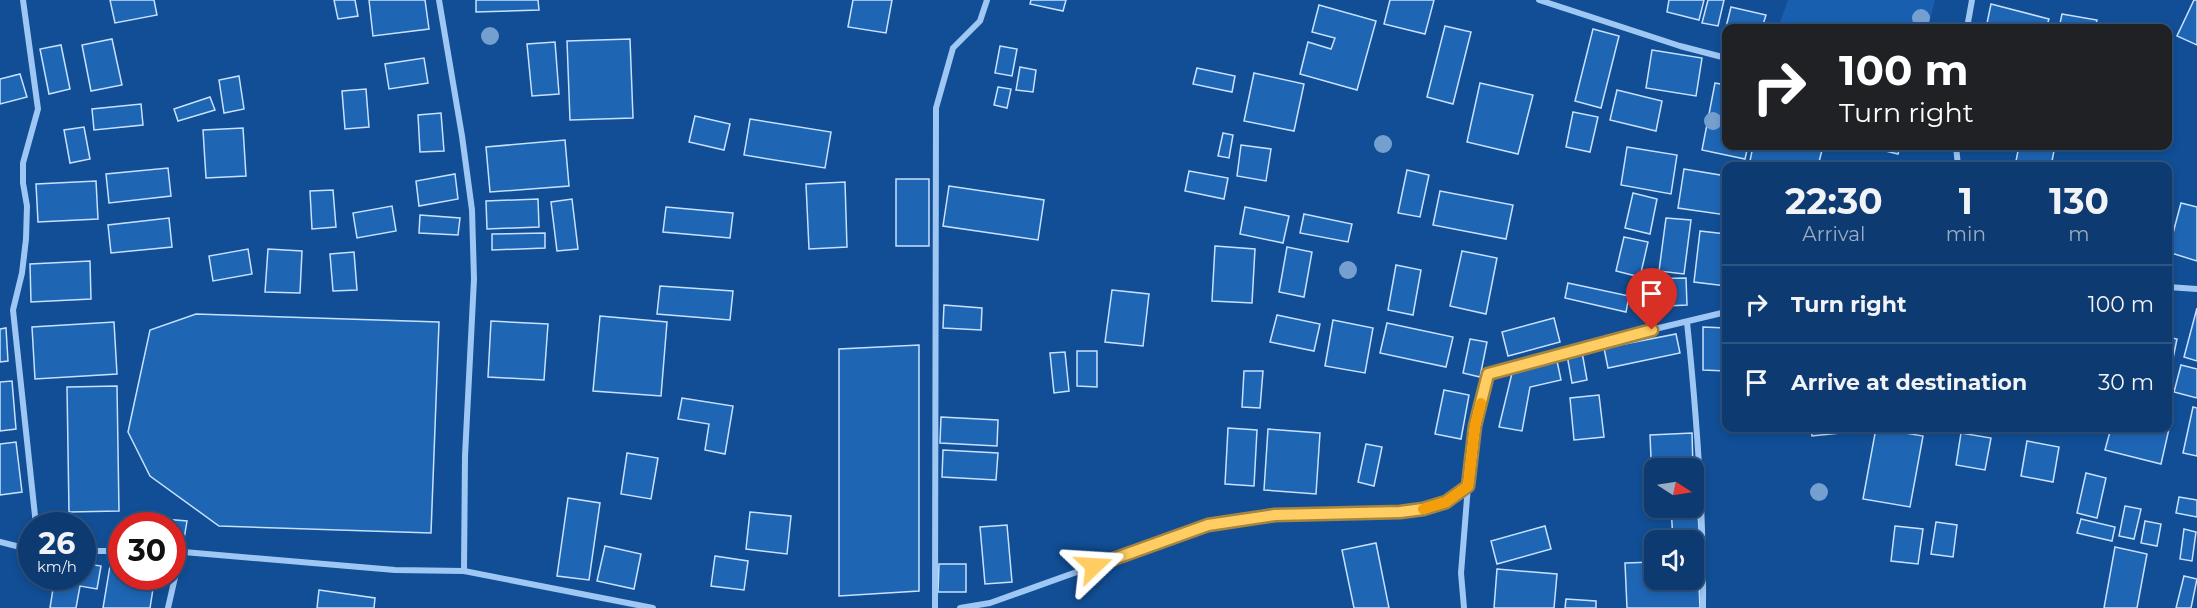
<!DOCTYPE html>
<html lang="en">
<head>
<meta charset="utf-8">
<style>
  body { margin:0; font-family:Montserrat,sans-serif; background:#1b4578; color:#f1f3f6; height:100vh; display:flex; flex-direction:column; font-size:22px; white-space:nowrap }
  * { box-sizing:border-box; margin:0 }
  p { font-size:20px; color:#9aadc3 }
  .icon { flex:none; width:33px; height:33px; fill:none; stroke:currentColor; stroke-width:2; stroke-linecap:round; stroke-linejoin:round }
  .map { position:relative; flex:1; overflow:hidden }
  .details { position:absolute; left:1722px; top:162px; width:450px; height:270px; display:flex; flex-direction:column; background:#0d3a70; border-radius:12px; box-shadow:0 3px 9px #0003,0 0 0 2px #2d5483 }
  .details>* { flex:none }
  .banner { position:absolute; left:1722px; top:24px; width:450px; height:126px; border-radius:12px; box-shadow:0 3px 9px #0003,0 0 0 2px #2d5483; background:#202124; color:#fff; overflow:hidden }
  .needle { width:39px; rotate:102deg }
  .tools { position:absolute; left:1644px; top:458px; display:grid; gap:12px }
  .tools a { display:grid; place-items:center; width:60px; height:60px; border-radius:12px; background:#0d3a70; box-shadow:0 3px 9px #0003,0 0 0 2px #2d5483; font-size:30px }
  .speed { position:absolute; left:18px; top:512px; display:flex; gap:12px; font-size:30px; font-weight:700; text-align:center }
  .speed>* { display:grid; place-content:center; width:78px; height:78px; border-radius:50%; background:#0d3a70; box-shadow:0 3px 9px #0003,0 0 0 2px #2d5483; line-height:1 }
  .speed small { font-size:15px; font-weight:400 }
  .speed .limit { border:9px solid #d22; background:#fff; color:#111 }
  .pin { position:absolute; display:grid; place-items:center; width:51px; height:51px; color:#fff; margin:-62px -26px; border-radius:50% 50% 50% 0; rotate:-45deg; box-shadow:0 0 6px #0007 }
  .pin .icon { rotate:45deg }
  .me { position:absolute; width:66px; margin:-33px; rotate:70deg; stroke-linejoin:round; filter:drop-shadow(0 0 4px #0008) }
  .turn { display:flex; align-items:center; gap:21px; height:126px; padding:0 18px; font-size:27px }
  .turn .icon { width:78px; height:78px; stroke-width:2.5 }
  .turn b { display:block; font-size:42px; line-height:51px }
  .eta { display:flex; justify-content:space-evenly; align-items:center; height:102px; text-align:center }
  .eta b { font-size:36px; font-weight:700; line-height:42px }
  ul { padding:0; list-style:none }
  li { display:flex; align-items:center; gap:18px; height:78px; padding:0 18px; border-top:2px solid #2d5483 }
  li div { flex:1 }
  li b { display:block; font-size:22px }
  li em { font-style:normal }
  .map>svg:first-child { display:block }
  .green { fill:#1860af }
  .building { fill:#1e65b4; stroke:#c7e1fe; stroke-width:1.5 }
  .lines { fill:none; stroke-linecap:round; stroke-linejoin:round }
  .minor { stroke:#9fc7f3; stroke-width:6 }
  .tree { fill:#759fcf }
  .route-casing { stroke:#a6853f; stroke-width:15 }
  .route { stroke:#ffcd61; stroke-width:10 }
  .slow { stroke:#f59e0b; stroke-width:10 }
</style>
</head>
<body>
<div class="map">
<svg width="2197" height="608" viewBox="0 0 2197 608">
  <rect width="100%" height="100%" fill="#114e95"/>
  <path class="green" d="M1788,0H1935L1928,28H1778Z"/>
  <path class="building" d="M110,0H154L157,15L115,23Z
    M334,0H355L358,16L338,19Z
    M369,0H425L429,29L373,36Z
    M476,0H538L539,10L476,12Z
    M853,0H892L886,33L848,27Z
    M1031,0H1066L1063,11L1030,4Z
    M1390,0H1434L1425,34L1384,24Z
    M1669,0H1704L1699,20L1667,12Z
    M1708,0H1724L1718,26L1702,23Z
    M2194,0H2197V45L2177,36Z
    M1991,4L2049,19L2046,28H1986Z
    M1319,5L1376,21L1357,90L1300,74L1308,42L1331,49L1335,38L1312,32Z
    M1731,7L1766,15L1762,28H1726V36L1724,35Z
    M2062,14L2097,20L2095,28H2059Z
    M1445,26L1471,32L1453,104L1427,97Z
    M1593,29L1619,36L1601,108L1575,101Z
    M112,39L122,85L91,91L82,45Z
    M630,39L633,118L570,120L567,41Z
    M555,42L559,94L532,96L527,44Z
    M61,45L70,89L49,94L40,49Z
    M1000,46L1017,49L1012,76L995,73Z
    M1652,50L1702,58L1696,96L1646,88Z
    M424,58L428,83L389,89L385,64Z
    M1020,67L1036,70L1033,92L1016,90Z
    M1197,68L1235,76L1232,92L1193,84Z
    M1254,73L1304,84L1294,131L1244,121Z
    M20,74L27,97L0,104V79Z
    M239,76L244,109L224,113L219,80Z
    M1480,83L1533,95L1518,154L1467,142Z
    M1715,83L1726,85V146H1748L1745,159L1702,150Z
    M998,87L1011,89L1007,108L994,105Z
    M366,89L369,127L345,129L342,91Z
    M1617,90L1662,101L1656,131L1610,120Z
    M210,97L215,110L178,121L174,109Z
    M141,104L143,125L94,130L92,109Z
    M1573,112L1598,117L1590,152L1566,147Z
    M441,113L444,151L420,152L418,115Z
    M695,116L730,124L724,150L689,142Z
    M750,119L831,132L825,168L744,155Z
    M84,127L90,159L70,163L64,130Z
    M243,128L246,176L206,178L203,130Z
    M1223,133L1233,135L1229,158L1218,156Z
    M565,140L569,186L490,192L486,147Z
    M1241,145L1271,149L1266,181L1237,176Z
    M1753,146H1823L1818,166H1749Z
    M1865,146H1900L1898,154Z
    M2019,146H2055L2051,166H2015Z
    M1627,147L1677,155L1671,194L1621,185Z
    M168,168L171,196L109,203L106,174Z
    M1684,169L1726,176V215L1678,208Z
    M1407,170L1429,175L1420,217L1398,213Z
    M1189,171L1228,178L1224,199L1185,191Z
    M455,174L458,199L419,206L416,181Z
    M896,179H929V246H896Z
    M96,181L98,219L38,222L36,184Z
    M845,182L847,247L809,249L806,184Z
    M949,186L1044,200L1038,240L943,226Z
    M333,190L336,227L312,229L310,191Z
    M1440,191L1513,205L1506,239L1433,225Z
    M1633,193L1657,199L1650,234L1625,228Z
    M538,199L539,227L487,229L486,201Z
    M572,199L578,249L557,251L551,202Z
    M2181,203L2197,207V261L2168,252Z
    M392,206L396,231L357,238L353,213Z
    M666,207L733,213L730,238L663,232Z
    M1245,207L1289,216L1283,243L1240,234Z
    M1304,214L1352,224L1348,242L1300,233Z
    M420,215L460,218L458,235L419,233Z
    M169,218L172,247L111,253L108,225Z
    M1666,218L1691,220L1684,274L1659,271Z
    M1700,231L1726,234V286L1694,282Z
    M545,233V248L492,250V234Z
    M1624,237L1648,242L1640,277L1616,271Z
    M1215,246L1255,249L1252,303L1212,301Z
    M1287,247L1312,252L1304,297L1279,292Z
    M248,249L252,274L213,281L209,256Z
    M268,249L302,251L300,293L265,292Z
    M1462,251L1497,258L1486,314L1450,306Z
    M354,252L357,290L333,291L330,254Z
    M90,261L91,299L31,302L30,264Z
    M1396,265L1421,270L1413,315L1388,310Z
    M1686,278L1687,305L1644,307V279Z
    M1568,283L1629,296L1626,312L1565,298Z
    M660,286L733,291L730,320L657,314Z
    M1112,290L1149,294L1143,346L1105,342Z
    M944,305L982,308L981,330L943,328Z
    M2197,308V361L2184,357Z
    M196,314L439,322L431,533L219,526L150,476L128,432L150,330Z
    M1277,315L1320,324L1314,351L1270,342Z
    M600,316L667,322L661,396L593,391Z
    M1554,318L1560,342L1508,356L1502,332Z
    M1333,320L1373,328L1365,373L1325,366Z
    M491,321L548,324L544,380L488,377Z
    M114,322L117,374L35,379L32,327Z
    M1387,323L1453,337L1446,367L1380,353Z
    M1703,327L1726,328V371L1703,370Z
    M6,328L8,361L0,362V329Z
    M1676,334L1680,353L1608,368L1604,348Z
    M2168,337L2177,339L2169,378H2168Z
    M1470,339L1487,342L1480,377L1463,373Z
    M919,345V591L839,596V349Z
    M1077,351H1097V387L1077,386Z
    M1065,352L1069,391L1054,393L1050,353Z
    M1582,352L1587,380L1572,383L1567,355Z
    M1557,361L1561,380L1530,387L1522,431L1499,427L1512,373Z
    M2181,365L2197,369V398L2174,392Z
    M1244,371H1263L1260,408L1242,407Z
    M12,381L16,429L0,431V382Z
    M117,386L119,511L69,512L67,387Z
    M1444,390L1469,395L1461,439L1435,434Z
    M1599,395L1604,437L1574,440L1570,398Z
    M682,398L733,406L725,454L705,450L709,424L678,419Z
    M2193,407L2197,408V456L2183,453Z
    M941,417L998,420L997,446L940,443Z
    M2168,419L2171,420L2161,464L2105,450L2111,428H2168Z
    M1228,428L1257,430L1254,486L1225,484Z
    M1811,428H1840V433L1812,436Z
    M1876,428L1923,436L1910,507L1863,499Z
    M1268,429L1320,433L1316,494L1264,490Z
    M1692,433L1693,468H1654V481L1652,482L1650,435Z
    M1961,433L1991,438L1985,470L1956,465Z
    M2027,441L2059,447L2053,482L2021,476Z
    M16,442L22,492L0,495V444Z
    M1366,444L1382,447L1374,486L1358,482Z
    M943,450L998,453L996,480L942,477Z
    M627,453L658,458L651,499L621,494Z
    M2086,473L2106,478L2097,518L2077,513Z
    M1697,496L1700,545H1694V540H1673L1671,507H1694V497Z
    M2179,497L2197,500V517L2176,513Z
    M568,498L600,503L589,580L557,576Z
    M2125,506L2141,509L2134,539L2119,536Z
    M750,512L791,516L787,554L746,549Z
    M164,519L187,521L184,539L172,537V525H163Z
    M2081,519L2115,527L2112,541L2077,533Z
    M2145,521L2161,524L2157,546L2141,543Z
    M1936,522L1957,525L1953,557L1931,554Z
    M1007,525L1012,582L985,584L980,527Z
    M1545,526L1551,549L1497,564L1491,541Z
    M1895,526L1923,529L1918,564L1891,561Z
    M2184,529L2196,532L2192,561L2180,559Z
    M1376,543L1389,608H1354L1342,550Z
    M605,546L641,554L634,589L597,581Z
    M2115,547L2147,554L2137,608H2104Z
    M715,556L748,561L744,590L711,586Z
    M1694,560H1698L1700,608H1627L1625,563L1654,562V579H1694Z
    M82,563L101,566L97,589L80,586L76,608H50L55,576H82Z
    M939,564H966V592H938Z
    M110,566L122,568V576H155L150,608H103Z
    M1497,569L1557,574L1554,608H1494Z
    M2184,576L2197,579L2191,608H2176Z
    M319,590L375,598L374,608H317Z
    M1566,599L1596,601V608H1565Z"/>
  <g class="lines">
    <path class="minor" d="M23,0L38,109L23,163V183L27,206L26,239L22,273L13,310L36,525
      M439,0L462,136L472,210L474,279L465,456L464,571
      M1539,0L1680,46L1726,58
      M1967,28L1972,0
      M1956,146L1958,166
      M2168,287L2197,289
      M1687,322C1697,418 1704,511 1703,608
      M0,542L32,550
      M82,551H122
      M172,551L395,570L464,571L653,608
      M168,608L181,551
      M935,608L936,108L953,48L980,21L987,0
      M960,608L990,603L1208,525L1275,515L1400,512L1423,509L1446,502L1468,486L1475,426L1488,374L1617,338L1726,312
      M1464,608L1461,573L1468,486"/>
  </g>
  <g class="tree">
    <circle cx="1921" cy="18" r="9"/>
    <circle cx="490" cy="36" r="9"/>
    <circle cx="1713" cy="121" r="9"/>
    <circle cx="1383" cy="144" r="9"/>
    <circle cx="1348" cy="270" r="9"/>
    <circle cx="1819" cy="492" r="9"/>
  </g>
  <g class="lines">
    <defs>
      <path id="route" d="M1094,566L1208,525L1275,515L1400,512L1423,509L1446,502L1468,486L1475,426L1488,374L1652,330"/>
    </defs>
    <use href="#route" class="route-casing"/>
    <use href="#route" class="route"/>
    <path class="slow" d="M1423,509L1446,502L1468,486L1475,426L1481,403"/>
  </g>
</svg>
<div class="tools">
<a><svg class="needle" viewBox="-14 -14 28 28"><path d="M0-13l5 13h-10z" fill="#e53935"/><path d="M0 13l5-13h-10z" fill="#9aadc3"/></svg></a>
<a><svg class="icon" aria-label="sound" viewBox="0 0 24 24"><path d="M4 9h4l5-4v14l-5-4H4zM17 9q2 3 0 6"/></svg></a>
</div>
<div class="speed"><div>26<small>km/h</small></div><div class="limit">30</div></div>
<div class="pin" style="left:1652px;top:330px;background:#d93025"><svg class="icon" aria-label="arrive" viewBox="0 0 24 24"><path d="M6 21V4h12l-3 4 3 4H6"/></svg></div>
<svg class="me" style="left:1094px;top:566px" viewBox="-20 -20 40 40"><path d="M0-17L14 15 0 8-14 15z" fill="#ffcd61" stroke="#fff" stroke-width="4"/></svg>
<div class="banner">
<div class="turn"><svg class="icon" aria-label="right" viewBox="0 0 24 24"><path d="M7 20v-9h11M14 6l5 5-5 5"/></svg><div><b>100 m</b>Turn right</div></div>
</div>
<section class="details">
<div class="eta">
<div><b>22:30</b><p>Arrival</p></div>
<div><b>1</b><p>min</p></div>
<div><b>130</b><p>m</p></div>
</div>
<ul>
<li><svg class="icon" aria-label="right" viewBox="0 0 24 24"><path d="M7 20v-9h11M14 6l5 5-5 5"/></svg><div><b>Turn right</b></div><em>100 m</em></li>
<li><svg class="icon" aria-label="arrive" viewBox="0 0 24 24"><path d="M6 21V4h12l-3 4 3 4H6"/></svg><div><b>Arrive at destination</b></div><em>30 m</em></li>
</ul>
</section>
</div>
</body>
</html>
